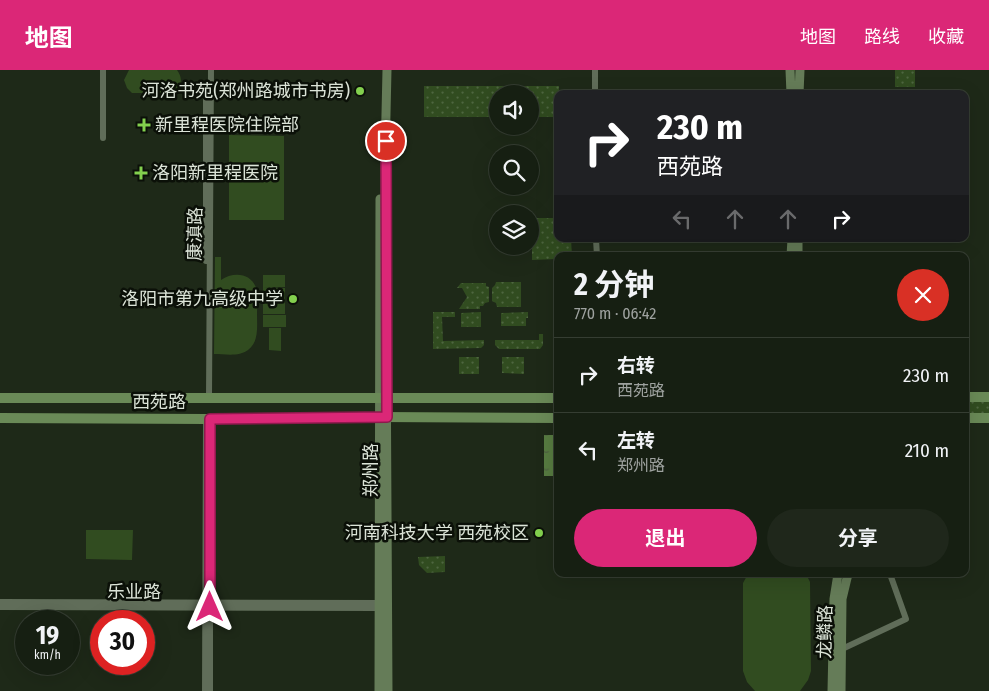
<!DOCTYPE html>
<html lang="zh">
<head>
<meta charset="utf-8">
<style>
  body { margin:0; font-family:"Fira Sans Condensed","Noto Sans SC",sans-serif; background:#1f271b; color:#f1f3f6; height:100vh; display:flex; flex-direction:column; font-size:19px; white-space:nowrap }
  * { box-sizing:border-box; margin:0 }
  p { font-size:16px; color:#9ea29f }
  .icon { flex:none; width:28px; height:28px; fill:none; stroke:currentColor; stroke-width:2; stroke-linecap:round; stroke-linejoin:round }
  .map { position:relative; flex:1; overflow:hidden }
  .drawer { position:absolute; left:554px; top:182px; width:415px; height:325px; display:flex; flex-direction:column; background:#161f12; border-radius:10px; box-shadow:0 5px 20px #0002,0 0 0 1px #353d32 }
  .drawer>* { flex:none }
  .guide { position:absolute; left:554px; top:20px; width:415px; height:152px; border-radius:10px; box-shadow:0 5px 20px #0002,0 0 0 1px #353d32; background:#202124; color:#fff; overflow:hidden }
  .controls { position:absolute; left:489px; top:15px; display:grid; gap:10px }
  .controls a { display:grid; place-items:center; width:50px; height:50px; border-radius:50%; background:#161f12; box-shadow:0 5px 20px #0002,0 0 0 1px #353d32; font-size:25px }
  .speed { position:absolute; left:15px; top:540px; display:flex; gap:10px; font-size:25px; font-weight:700; text-align:center }
  .speed>* { display:grid; place-content:center; width:65px; height:65px; border-radius:50%; background:#161f12; box-shadow:0 5px 20px #0002,0 0 0 1px #353d32; line-height:1 }
  .speed small { font-size:12px; font-weight:400 }
  .speed .limit { border:8px solid #d22; background:#fff; color:#111 }
  .pin { position:absolute; display:grid; place-items:center; width:42px; height:42px; color:#fff; margin:-21px; border:2px solid #fff; border-radius:50%; box-shadow:0 1px 5px #0007 }
  .me { position:absolute; width:55px; margin:-28px; rotate:0deg; stroke-linejoin:round; filter:drop-shadow(0 0 4px #0008) }
  .turn { display:flex; align-items:center; gap:18px; height:105px; padding:0 20px; font-size:22px }
  .turn .icon { width:65px; height:65px; stroke-width:2.5 }
  .turn b { display:block; font-size:35px; line-height:42px }
  .lanes { display:flex; align-items:center; height:48px; padding:0 20px; background:#0003; justify-content:center; gap:25px; direction:ltr }
  .lanes .off { opacity:.35 }
  .round { display:grid; place-items:center; flex:none; width:52px; height:52px; border-radius:26px; background:#1f271b }
  .head { display:flex; align-items:center; justify-content:space-between; height:85px; padding:0 20px }
  h1 { font-size:30px; font-weight:700; line-height:38px }
  .action { display:flex; gap:10px; margin-top:auto; padding:10px 20px }
  .action a { flex:1; height:58px; border-radius:30px; background:#db2777; color:#fff; font-size:20px; font-weight:700; line-height:58px; text-align:center }
  .action a+a { background:#1f271b; color:#f1f3f6 }
  ul { padding:0; list-style:none }
  li { display:flex; align-items:center; gap:15px; height:75px; padding:0 20px; border-top:1px solid #353d32 }
  li div { flex:1 }
  li b { display:block; font-size:19px }
  li em { font-style:normal }
  header { display:flex; align-items:center; gap:30px; box-sizing:border-box; height:70px; padding:0 25px; background:#db2777; color:#fff }
  header strong { font-size:24px }
  nav { display:flex; gap:28px; margin-inline-start:auto; font-size:18px }
  .map>svg:first-child { display:block }
  .grass { fill:url(#grass-dots) }
  .park { fill:#314c20 }
  .water { fill:url(#water-ripples) }
  .lines { fill:none; stroke-linecap:round; stroke-linejoin:round }
  .street { stroke:#606d59; stroke-width:6 }
  .secondary { stroke:#657c58; stroke-width:9 }
  .primary { stroke:#6a8a57; stroke-width:10 }
  .route-casing { stroke:#8e194d; stroke-width:12 }
  .route { stroke:#db2777; stroke-width:9 }
  .poi-dot { fill:#83d04e; stroke:#0b1008; stroke-width:2 }
  .labels { text-anchor:middle; dominant-baseline:central; stroke-width:5; stroke-linejoin:round; paint-order:stroke }
  .poi-label { font-size:18px; fill:#dce4d8; stroke:#0b1008; text-anchor:end }
  .street-label { font-size:18px; fill:#dce4d8; stroke:#0b1008 }
</style>
</head>
<body>
<header>
<strong>地图</strong>
<nav><a>地图</a><a>路线</a><a>收藏</a></nav>
</header>
<div class="map">
<svg width="989" height="621" viewBox="0 0 989 621">
  <defs>
    <pattern id="grass-dots" width="8" height="8" patternUnits="userSpaceOnUse" patternTransform="scale(1.25)"><rect width="8" height="8" fill="#314c20"/><path d="M2 2h.1M6 6h.1" fill="none" stroke="#4e6640" stroke-width="1.8" stroke-linecap="round"/></pattern>
    <pattern id="water-ripples" width="26" height="14" patternUnits="userSpaceOnUse" patternTransform="scale(1.25)"><rect width="26" height="14" fill="#577b41"/><path d="M2 4q2-2 4 0t4 0M15 11q2-2 4 0t4 0" fill="none" stroke="#4e6241"/></pattern>
  </defs>
  <rect width="100%" height="100%" fill="#1e2918"/>
  <path class="grass" d="M895,0H915V17H895Z
    M424,16H559V24H558L557,47H530V24H498L497,47H424Z
    M532,148H557L558,169H571L572,186H558L557,189L532,190Z
    M496,212H521V237H497L496,233L492,231V218L495,215Z
    M461,213H486V216L489,217V232L485,233L483,236H480V239H459L467,227L462,218H457Z
    M433,242H455V247H442L443,271L484,270V275L481,278L433,279Z
    M481,242V257H461V243Z
    M528,242V248H526V256H501V243Z
    M539,264H543V275L540,279H499L495,275V270H539Z
    M459,287H479V304H459Z
    M502,287H524V304L502,303Z
    M989,330V344H965V331Z
    M445,486V502L427,503L419,495L418,487Z"/>
  <path class="park" d="M129,0H177C183,8 182,16 175,23H132L127,18L124,10Z
    M229,65L284,66V150H229Z
    M215,187H221V210C234,201 253,203 257,221C258,229 257,237 257,244C257,257 259,272 248,280C239,287 225,284 214,284Z
    M263,205H285V217L264,218H285V230L263,231Z
    M285,231V244H263V232Z
    M263,245H286V257H263Z
    M269,258H281V281L269,280Z
    M86,460H133L132,490L86,489Z
    M748,504H806L810,512L811,601L808,610L800,621H755L747,612L743,601V513Z"/>
  <path class="water" d="M544,365H557V406H544Z"/>
  <g class="lines">
    <path class="street" d="M595,0V24
      M103,68V0
      M596,169L597,186
      M206,191V21
      M209,328L211,0
      M0,532L384,533
      M0,537L381,538
      M842,579L906,549L890,504
      M205,621L206,349
      M210,621V349"/>
    <path class="secondary" d="M387,0L385,88L388,621
      M790,0L791,24
      M799,24L800,0
      M791,186L792,169
      M798,186V169
      M379,621L380,129
      M832,621L834,529L838,504
      M841,621L842,529L848,504"/>
    <path class="primary" d="M965,327H989
      M0,328H558
      M0,348L206,349L379,347L558,348
      M965,348H989"/>
  </g>
  <g class="lines">
    <defs>
      <path id="route" d="M210,537V349L387,347L386,71"/>
    </defs>
    <use href="#route" class="route-casing"/>
    <use href="#route" class="route"/>
  </g>
  <g class="poi-dot">
    <circle cx="360" cy="21" r="5"/>
    <path d="M141.5 47.5h5v5h5v5h-5v5h-5v-5h-5v-5h5z"/>
    <path d="M138.5 95.5h5v5h5v5h-5v5h-5v-5h-5v-5h5z"/>
    <circle cx="293" cy="229" r="5"/>
    <circle cx="539" cy="463" r="5"/>
  </g>
  <g class="labels">
    <g class="poi-label">
      <text x="350" y="21">河洛书苑(郑州路城市书房)</text>
      <text x="155" y="55" text-anchor="start">新里程医院住院部</text>
      <text x="152" y="103" text-anchor="start">洛阳新里程医院</text>
      <text x="283" y="229">洛阳市第九高级中学</text>
      <text x="529" y="463">河南科技大学 西苑校区</text>
    </g>
    <g class="street-label">
      <text transform="translate(195 164) rotate(-89)">康滇路</text>
      <text x="159" y="332">西苑路</text>
      <text transform="translate(371 400) rotate(-90)">郑州路</text>
      <text x="134" y="522">乐业路</text>
      <text transform="translate(825 562) rotate(-89)">龙鳞路</text>
    </g>
  </g>
</svg>
<div class="controls">
<a><svg class="icon" aria-label="sound" viewBox="0 0 24 24"><path d="M4 9h4l5-4v14l-5-4H4zM17 9q2 3 0 6"/></svg></a>
<a><svg class="icon" aria-label="search" viewBox="0 0 24 24"><circle cx="10" cy="10" r="6"/><path d="M15 15l6 6"/></svg></a>
<a><svg class="icon" aria-label="layers" viewBox="0 0 24 24"><path d="M12 4l9 5-9 5-9-5zM3 14l9 5 9-5"/></svg></a>
</div>
<div class="speed"><div>19<small>km/h</small></div><div class="limit">30</div></div>
<div class="pin" style="left:386px;top:71px;background:#d93025"><svg class="icon" aria-label="arrive" viewBox="0 0 24 24"><path d="M6 21V4h12l-3 4 3 4H6"/></svg></div>
<svg class="me" style="left:210px;top:537px" viewBox="-20 -20 40 40"><path d="M0-17L14 15 0 8-14 15z" fill="#db2777" stroke="#fff" stroke-width="4"/></svg>
<div class="guide">
<div class="turn"><svg class="icon" aria-label="right" viewBox="0 0 24 24"><path d="M7 20v-9h11M14 6l5 5-5 5"/></svg><div><b>230 m</b>西苑路</div></div>
<div class="lanes"><svg class="icon off" aria-label="left" viewBox="0 0 24 24"><path d="M17 20v-9H6M10 6l-5 5 5 5"/></svg><svg class="icon off" aria-label="ahead" viewBox="0 0 24 24"><path d="M12 20V5M6 11l6-6 6 6"/></svg><svg class="icon off" aria-label="ahead" viewBox="0 0 24 24"><path d="M12 20V5M6 11l6-6 6 6"/></svg><svg class="icon" aria-label="right" viewBox="0 0 24 24"><path d="M7 20v-9h11M14 6l5 5-5 5"/></svg></div>
</div>
<section class="drawer">
<div class="head"><div><h1>2 分钟</h1><p>770 m · 06:42</p></div><a class="round" style="background:#d93025;color:#fff"><svg class="icon" aria-label="close" viewBox="0 0 24 24"><path d="M6 6l12 12M18 6L6 18"/></svg></a></div>
<ul>
<li><svg class="icon" aria-label="right" viewBox="0 0 24 24"><path d="M7 20v-9h11M14 6l5 5-5 5"/></svg><div><b>右转</b><p>西苑路</p></div><em>230 m</em></li>
<li><svg class="icon" aria-label="left" viewBox="0 0 24 24"><path d="M17 20v-9H6M10 6l-5 5 5 5"/></svg><div><b>左转</b><p>郑州路</p></div><em>210 m</em></li>
</ul>
<div class="action"><a>退出</a><a>分享</a></div>
</section>
</div>
</body>
</html>
